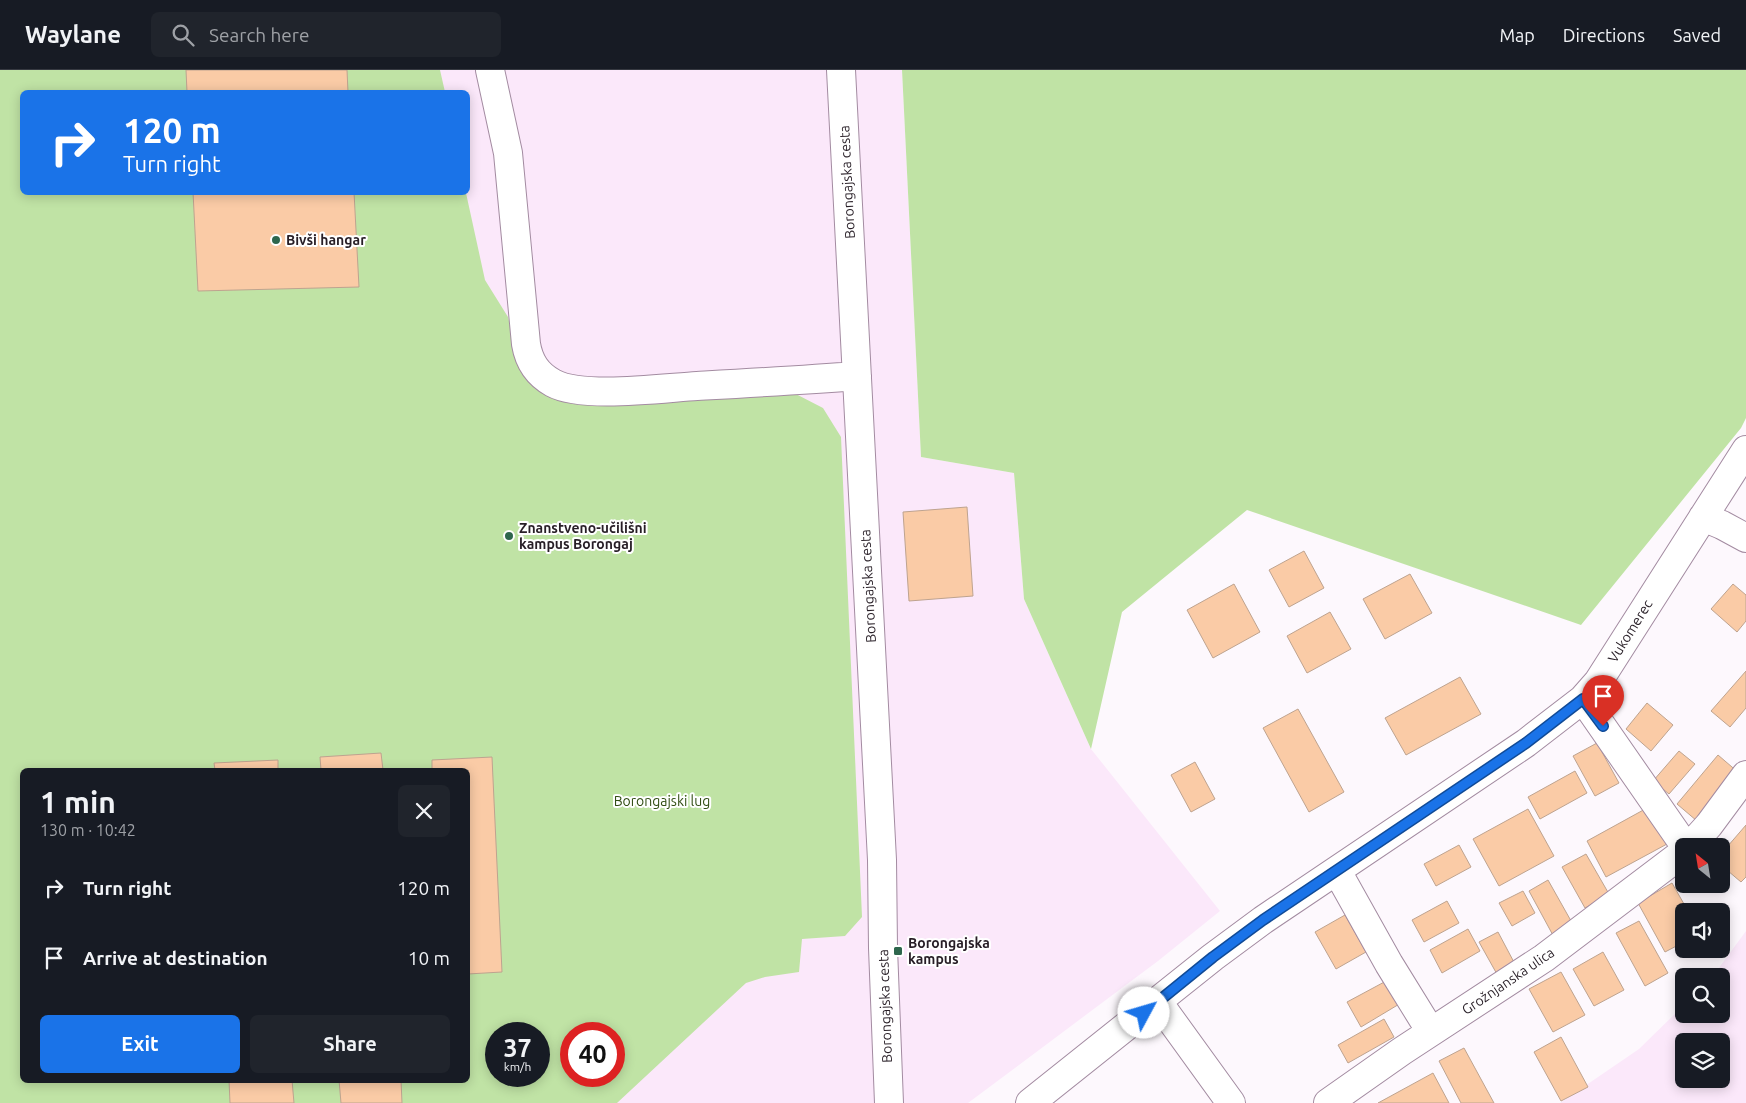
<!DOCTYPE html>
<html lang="en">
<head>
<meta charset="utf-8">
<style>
  body { margin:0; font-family:Ubuntu,sans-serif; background:#20242c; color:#f1f3f6; height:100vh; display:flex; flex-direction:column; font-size:19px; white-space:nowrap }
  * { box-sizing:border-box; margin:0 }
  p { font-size:16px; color:#9ea1a6 }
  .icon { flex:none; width:28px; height:28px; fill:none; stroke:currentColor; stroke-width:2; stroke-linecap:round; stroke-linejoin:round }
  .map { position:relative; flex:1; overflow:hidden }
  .sheet { position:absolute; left:20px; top:698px; width:450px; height:315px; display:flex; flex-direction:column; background:#171b24; border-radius:8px; box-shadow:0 2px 12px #0003 }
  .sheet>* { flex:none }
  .hud { position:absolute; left:20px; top:20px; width:450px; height:105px; border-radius:8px; box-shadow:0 2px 12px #0003; background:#1a73e8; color:#fff; overflow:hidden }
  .needle { width:32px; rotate:330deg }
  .buttons { position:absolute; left:1675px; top:768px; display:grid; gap:10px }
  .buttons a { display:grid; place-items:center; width:55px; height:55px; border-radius:8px; background:#171b24; box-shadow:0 2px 12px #0003; font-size:25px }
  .speed { position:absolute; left:485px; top:952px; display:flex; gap:10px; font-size:25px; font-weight:700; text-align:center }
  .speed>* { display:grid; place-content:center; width:65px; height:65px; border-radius:50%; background:#171b24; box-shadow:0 2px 12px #0003; line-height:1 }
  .speed small { font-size:12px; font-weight:400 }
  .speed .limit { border:8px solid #d22; background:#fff; color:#111 }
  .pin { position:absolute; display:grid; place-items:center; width:42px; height:42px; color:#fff; margin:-51px -21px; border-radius:50% 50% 50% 0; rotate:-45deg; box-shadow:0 0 5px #0007 }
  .pin .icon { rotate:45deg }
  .me { position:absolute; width:55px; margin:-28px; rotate:51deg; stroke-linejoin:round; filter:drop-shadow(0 0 4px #0008) }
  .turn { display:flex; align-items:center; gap:18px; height:105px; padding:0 20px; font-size:22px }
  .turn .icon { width:65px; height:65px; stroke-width:2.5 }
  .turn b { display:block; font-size:35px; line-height:42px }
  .round { display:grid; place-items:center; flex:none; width:52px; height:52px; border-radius:8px; background:#20242c }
  .headline { display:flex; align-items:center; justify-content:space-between; height:85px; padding:0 20px }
  h1 { font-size:30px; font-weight:700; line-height:38px }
  .primary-button { display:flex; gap:10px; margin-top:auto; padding:10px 20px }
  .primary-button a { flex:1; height:58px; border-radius:8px; background:#1a73e8; color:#fff; font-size:20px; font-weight:700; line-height:58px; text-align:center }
  .primary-button a+a { background:#20242c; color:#f1f3f6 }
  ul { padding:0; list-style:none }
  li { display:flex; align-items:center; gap:15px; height:70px; padding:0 20px }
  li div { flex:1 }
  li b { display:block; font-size:19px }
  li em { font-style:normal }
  header { display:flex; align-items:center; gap:30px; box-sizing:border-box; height:70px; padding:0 25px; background:#171b24; border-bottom:1px solid #363941 }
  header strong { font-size:24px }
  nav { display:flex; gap:28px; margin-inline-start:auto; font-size:18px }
  .search { width:350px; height:45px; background:#20242c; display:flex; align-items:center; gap:12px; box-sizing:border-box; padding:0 18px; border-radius:8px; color:#9ea1a6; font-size:19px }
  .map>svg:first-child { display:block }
  .built { fill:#fbe8fa; fill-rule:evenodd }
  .green { fill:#c0e3a5; fill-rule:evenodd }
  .building { fill:#facba6; stroke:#bea38f }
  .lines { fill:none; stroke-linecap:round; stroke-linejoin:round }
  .minor-casing { stroke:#a38ba1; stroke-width:30 }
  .minor { stroke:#fff; stroke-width:28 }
  .route-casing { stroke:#114b97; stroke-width:12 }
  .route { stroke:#1a73e8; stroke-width:9 }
  .poi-dot { fill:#2e664d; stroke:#fff; stroke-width:2 }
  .labels { text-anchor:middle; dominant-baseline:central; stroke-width:4; stroke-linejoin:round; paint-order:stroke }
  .street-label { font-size:14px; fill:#271e26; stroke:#fff }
  .poi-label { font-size:14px; font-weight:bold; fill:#271e26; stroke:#fff; text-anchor:start }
  .park-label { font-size:14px; fill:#314d13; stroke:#fff }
</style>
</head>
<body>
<header>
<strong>Waylane</strong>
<div class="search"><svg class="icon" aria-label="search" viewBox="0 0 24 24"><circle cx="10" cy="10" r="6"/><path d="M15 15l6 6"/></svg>Search here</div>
<nav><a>Map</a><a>Directions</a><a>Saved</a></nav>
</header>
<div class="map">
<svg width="1746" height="1033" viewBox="0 0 1746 1033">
  <rect width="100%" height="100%" fill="#fdf8fd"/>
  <path class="built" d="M0,0H902L921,387L1014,403L1024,529L1091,679L1220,841L1158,891L968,1033H0ZM22,22H468V122H22ZM22,700H468V1010H22ZM496,964H539V1006H496ZM571,964H614V1006H571Z
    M1746,861V1033H1560L1639,979L1684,935V944H1721V906H1713ZM1684,971H1721V1009H1684Z"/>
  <path class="green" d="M0,0H440L445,22H22V122L466,123L485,210L508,247L520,296L562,331L581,335L790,321L823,338L841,367L862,847L845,866L802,869L799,902L765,907L746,913L617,1033H0ZM22,700H468V1010H22ZM496,964H539V1006H496ZM571,964H614V1006H571Z
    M902,0H1746V348L1741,358L1581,555L1247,440L1122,542L1091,679L1024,529L1014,403L921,387Z"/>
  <path class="building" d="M186,0H347L348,22H187Z
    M193,122H354L359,217L198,221Z
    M967,437L973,526L909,531L903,442Z
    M1304,481L1324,518L1289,537L1269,500Z
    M1410,504L1432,543L1385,569L1363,529Z
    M1234,514L1260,562L1213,588L1187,540Z
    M1733,514L1746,525V551L1737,562L1711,539Z
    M1330,542L1351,579L1307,603L1287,566Z
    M1746,601V638L1730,657L1711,641Z
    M1460,607L1481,644L1406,685L1385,648Z
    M1647,633L1673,655L1651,681L1626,659Z
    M1298,639L1344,722L1309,742L1263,658Z
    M1597,673L1619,713L1595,726L1573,686Z
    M1679,681L1695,694L1669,724L1653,711Z
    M381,683L383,700H321L320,687Z
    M1718,685L1739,703L1697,751L1677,734Z
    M492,687L502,902L468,904V700H432V690Z
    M278,690V700H215L214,693Z
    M1195,692L1215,729L1191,742L1171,705Z
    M1575,701L1587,723L1540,749L1528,727Z
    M1647,738L1667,774L1606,807L1587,771Z
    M1528,739L1554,786L1499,816L1473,769Z
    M1746,755V807L1741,812L1721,795V784Z
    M1459,775L1471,797L1436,816L1424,794Z
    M1586,784L1609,824L1585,838L1562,797Z
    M1548,810L1575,858L1555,869L1529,821Z
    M1672,813L1688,841H1684V872L1665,882L1638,833Z
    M1523,821L1535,843L1512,856L1499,833Z
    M1447,831L1459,853L1424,872L1412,850Z
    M1345,845L1366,882L1336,899L1315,862Z
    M1639,851L1668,903L1645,916L1616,863Z
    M1468,859L1480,881L1442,903L1430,880Z
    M1498,862L1516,896L1498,906L1479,872Z
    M1603,882L1624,920L1594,936L1573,899Z
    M1561,902L1585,945L1553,962L1529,919Z
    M1388,910L1401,933L1361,957L1347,932Z
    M1384,949L1394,967L1348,993L1338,975Z
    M1561,967L1588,1017L1561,1031L1534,982Z
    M1464,978L1494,1033H1461L1439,991Z
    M1433,1003L1449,1033H1378Z
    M229,1010H292L294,1033H230Z
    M339,1010H401L402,1033H341Z"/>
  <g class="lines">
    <defs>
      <path id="minor" d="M490,0L508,83L526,274C529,292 537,304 553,313C582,329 663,318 697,316C750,313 804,310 857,306
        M841,0L882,790L883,878L889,1033
        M1703,447L1722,455L1746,468
        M1583,629L1685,776
        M1690,776L1709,755L1746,705
        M1337,801L1389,894L1431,962
        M1158,932L1231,1033
        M1030,1033L1213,887L1263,850L1526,673L1583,629L1598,612L1746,380
        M1328,1033L1402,981L1544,888L1684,782"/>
    </defs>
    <use href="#minor" class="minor-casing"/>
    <use href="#minor" class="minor"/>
  </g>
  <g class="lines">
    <defs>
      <path id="route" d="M1144,943L1213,887L1263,850L1526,673L1583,629L1603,656"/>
    </defs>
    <use href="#route" class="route-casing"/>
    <use href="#route" class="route"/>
  </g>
  <g class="poi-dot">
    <circle cx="276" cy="170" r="5"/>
    <circle cx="509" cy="466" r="5"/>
    <rect x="893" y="876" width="10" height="10" rx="2.5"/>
  </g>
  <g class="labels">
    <g class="street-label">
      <text transform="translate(847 112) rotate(-93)">Borongajska cesta</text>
      <text transform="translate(868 516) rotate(-93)">Borongajska cesta</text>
      <text transform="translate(1630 561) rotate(-58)">Vukomerec</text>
      <text transform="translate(1508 911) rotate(-34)">Grožnjanska ulica</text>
      <text transform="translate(885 936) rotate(-92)">Borongajska cesta</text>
    </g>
    <g class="poi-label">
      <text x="286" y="170">Bivši hangar</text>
      <text x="519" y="458">Znanstveno-učilišni<tspan x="519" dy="16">kampus Borongaj</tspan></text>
      <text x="908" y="873">Borongajska<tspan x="908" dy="16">kampus</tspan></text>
    </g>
    <g class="park-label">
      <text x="662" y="731">Borongajski lug</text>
    </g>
  </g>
</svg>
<div class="buttons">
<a><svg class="needle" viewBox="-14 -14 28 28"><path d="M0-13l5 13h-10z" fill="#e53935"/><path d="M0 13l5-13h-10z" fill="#9ea1a6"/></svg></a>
<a><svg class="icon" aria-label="sound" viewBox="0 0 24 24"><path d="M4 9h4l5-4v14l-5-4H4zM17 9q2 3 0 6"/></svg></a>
<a><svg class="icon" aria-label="search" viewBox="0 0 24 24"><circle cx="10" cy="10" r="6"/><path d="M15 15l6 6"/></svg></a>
<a><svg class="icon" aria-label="layers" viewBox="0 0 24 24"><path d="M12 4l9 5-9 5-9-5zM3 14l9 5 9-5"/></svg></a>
</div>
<div class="speed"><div>37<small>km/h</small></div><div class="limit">40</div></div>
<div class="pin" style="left:1603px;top:656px;background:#d93025"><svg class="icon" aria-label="arrive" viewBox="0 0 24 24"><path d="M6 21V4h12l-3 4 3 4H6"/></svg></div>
<svg class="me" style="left:1144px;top:943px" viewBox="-20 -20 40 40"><circle r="19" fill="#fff"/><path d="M0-13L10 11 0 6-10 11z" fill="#1a73e8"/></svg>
<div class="hud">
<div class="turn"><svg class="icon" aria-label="right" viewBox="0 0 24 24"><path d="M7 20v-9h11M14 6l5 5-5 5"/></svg><div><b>120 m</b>Turn right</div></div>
</div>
<section class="sheet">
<div class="headline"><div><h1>1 min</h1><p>130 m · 10:42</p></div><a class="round"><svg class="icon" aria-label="close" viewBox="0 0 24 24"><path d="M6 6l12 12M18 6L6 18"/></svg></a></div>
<ul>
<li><svg class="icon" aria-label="right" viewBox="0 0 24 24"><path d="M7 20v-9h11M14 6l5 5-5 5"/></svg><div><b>Turn right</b></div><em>120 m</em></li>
<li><svg class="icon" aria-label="arrive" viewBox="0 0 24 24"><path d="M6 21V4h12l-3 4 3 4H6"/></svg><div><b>Arrive at destination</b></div><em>10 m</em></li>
</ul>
<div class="primary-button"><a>Exit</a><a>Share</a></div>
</section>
</div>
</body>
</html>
